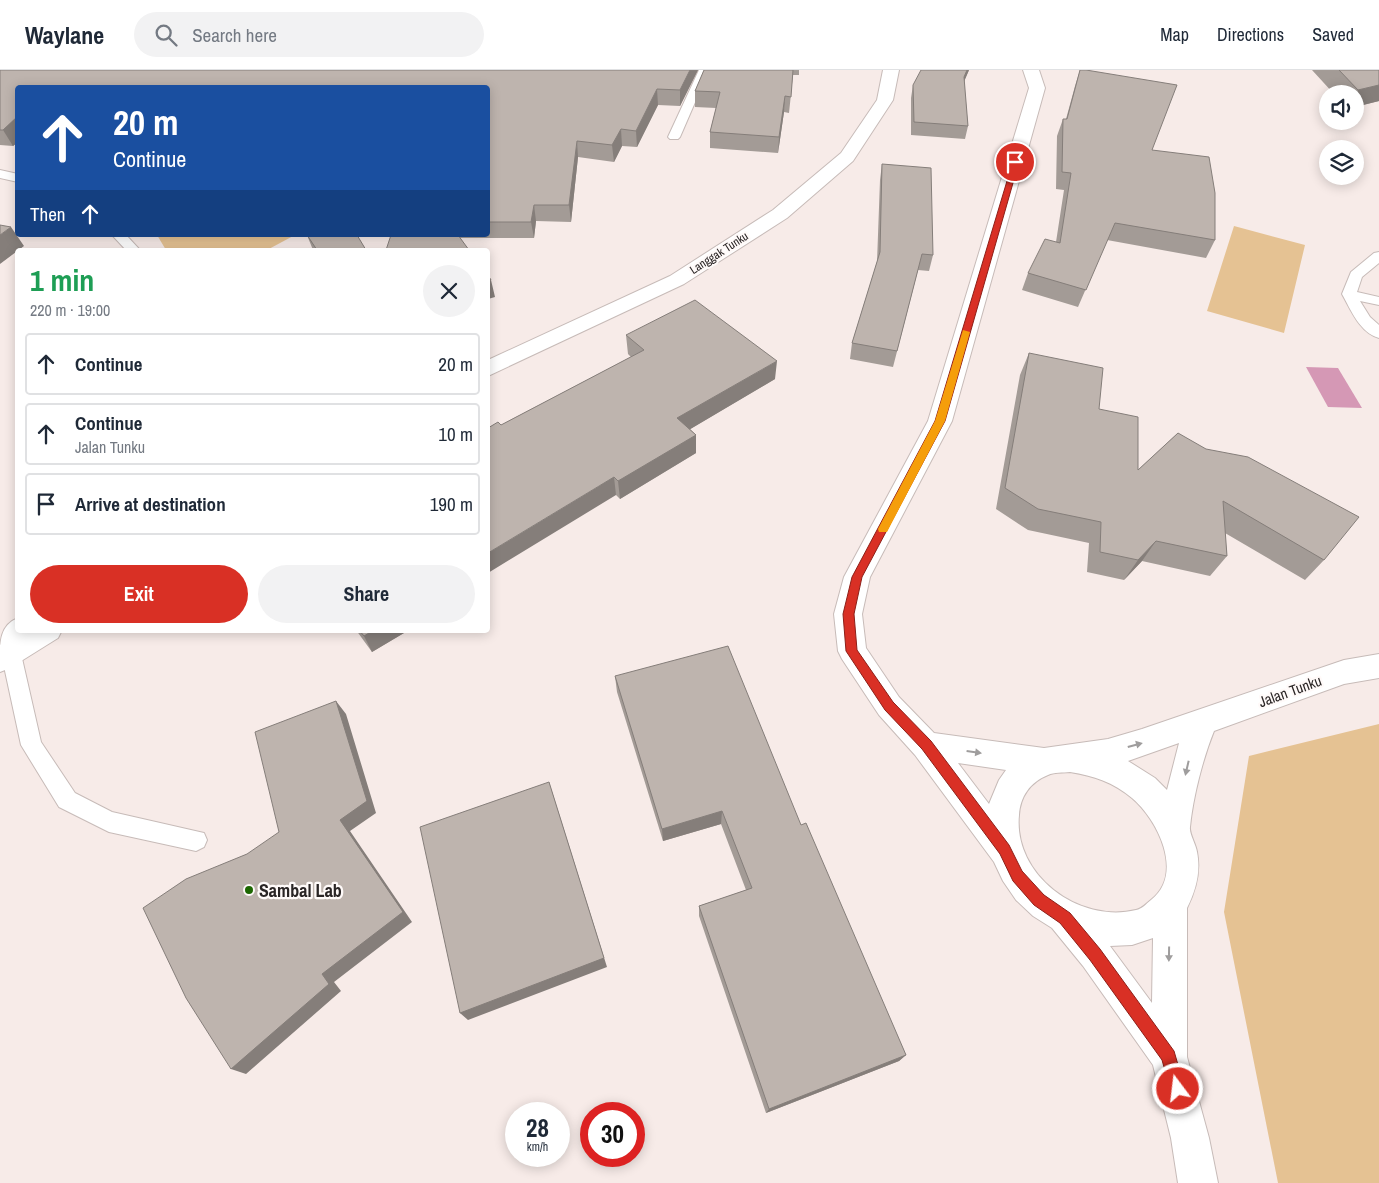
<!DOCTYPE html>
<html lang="en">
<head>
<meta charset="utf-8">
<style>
  body { margin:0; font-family:"Archivo Narrow",sans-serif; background:#f2f2f3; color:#1f2937; height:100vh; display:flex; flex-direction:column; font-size:19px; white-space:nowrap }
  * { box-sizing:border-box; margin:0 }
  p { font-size:16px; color:#747a83 }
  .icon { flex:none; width:28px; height:28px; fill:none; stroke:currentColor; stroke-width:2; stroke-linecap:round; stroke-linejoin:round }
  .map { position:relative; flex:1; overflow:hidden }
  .panel { position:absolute; left:15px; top:178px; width:475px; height:385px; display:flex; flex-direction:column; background:#fff; border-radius:5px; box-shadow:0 2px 12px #0003 }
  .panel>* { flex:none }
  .banner { position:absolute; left:15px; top:15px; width:475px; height:152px; border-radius:5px; box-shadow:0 2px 12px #0003; background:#1a4fa0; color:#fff; overflow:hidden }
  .tools { position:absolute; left:1319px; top:15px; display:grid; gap:10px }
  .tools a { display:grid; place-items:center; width:45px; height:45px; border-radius:50%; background:#fff; box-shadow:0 2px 12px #0003; font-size:25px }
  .speed { position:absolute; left:505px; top:1032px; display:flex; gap:10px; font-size:25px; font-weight:700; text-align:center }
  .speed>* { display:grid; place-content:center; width:65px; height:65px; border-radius:50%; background:#fff; box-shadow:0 2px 12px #0003; line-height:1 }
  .speed small { font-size:12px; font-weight:400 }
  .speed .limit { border:8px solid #d22; background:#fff; color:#111 }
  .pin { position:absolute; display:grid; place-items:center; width:42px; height:42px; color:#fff; margin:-21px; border:2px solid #fff; border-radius:50%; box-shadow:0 1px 5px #0007 }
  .me { position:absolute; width:55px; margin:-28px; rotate:345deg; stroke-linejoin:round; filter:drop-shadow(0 0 4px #0008) }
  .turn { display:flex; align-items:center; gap:18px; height:105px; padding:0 15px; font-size:22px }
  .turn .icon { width:65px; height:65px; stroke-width:2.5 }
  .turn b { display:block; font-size:35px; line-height:42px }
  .then { display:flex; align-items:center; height:48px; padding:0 15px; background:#0003; gap:10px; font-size:19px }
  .round { display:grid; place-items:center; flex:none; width:52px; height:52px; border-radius:26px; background:#f2f2f3 }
  .overview { display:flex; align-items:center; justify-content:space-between; height:85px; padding:0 15px }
  h1 { font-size:30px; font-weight:700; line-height:38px; color:#1e9e55 }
  .button { display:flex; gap:10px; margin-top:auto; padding:10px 15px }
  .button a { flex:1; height:58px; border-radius:30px; background:#d93025; color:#fff; font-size:20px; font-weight:700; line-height:58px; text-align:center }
  .button a+a { background:#f2f2f3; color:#1f2937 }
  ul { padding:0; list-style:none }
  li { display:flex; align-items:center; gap:15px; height:62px; margin:0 10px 8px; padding:0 5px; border:2px solid #e0e1e3; border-radius:5px }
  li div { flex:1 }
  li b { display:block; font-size:19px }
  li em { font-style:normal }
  header { display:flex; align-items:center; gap:30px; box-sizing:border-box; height:70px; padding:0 25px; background:#fff; border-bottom:1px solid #e0e1e3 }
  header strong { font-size:24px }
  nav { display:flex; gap:28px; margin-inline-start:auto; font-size:18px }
  .search { width:350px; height:45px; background:#f2f2f3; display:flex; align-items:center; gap:12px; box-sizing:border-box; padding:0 18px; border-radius:28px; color:#747a83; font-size:19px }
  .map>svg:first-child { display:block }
  .green { fill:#e5c293 }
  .water { fill:#d598b5 }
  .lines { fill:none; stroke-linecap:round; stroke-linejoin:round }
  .lane-casing { stroke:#c7bbb8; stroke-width:2 }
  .street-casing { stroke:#c7bbb8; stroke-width:2 }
  .secondary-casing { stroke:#c7bbb8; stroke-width:2 }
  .lane { fill:#fff; fill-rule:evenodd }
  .street { fill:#fff; fill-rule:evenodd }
  .secondary { fill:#fff; fill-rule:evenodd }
  .wall { fill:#a39b96 }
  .shaded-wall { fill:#857e7a }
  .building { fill:#beb4ae; stroke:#857e7a }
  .oneway { fill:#9f9d9d }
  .route { fill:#d93025; stroke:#8d1f18 }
  .slow { fill:#f59e0b }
  .poi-dot { fill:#1d6702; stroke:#fffaf9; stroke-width:2 }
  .labels { text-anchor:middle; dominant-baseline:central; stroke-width:4.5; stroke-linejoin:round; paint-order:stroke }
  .far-street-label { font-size:12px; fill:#2a2525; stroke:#fffaf9 }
  .street-label { font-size:15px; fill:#2a2525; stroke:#fffaf9 }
  .near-poi-label { font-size:18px; font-weight:bold; fill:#2a2525; stroke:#fffaf9; text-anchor:start }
</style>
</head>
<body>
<header>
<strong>Waylane</strong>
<div class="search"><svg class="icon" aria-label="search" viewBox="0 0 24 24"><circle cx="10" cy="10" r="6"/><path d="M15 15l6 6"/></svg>Search here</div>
<nav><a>Map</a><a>Directions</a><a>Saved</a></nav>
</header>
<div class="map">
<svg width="1379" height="1113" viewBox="0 0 1379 1113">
  <rect width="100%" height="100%" fill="#f7ebe8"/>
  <path class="green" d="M1234,156L1305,175L1284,263L1207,241Z
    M157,165H295L267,180H166Z
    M1379,654V1113H1278L1224,842L1249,686Z"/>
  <path class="water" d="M1306,297L1338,298L1362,338L1328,337Z"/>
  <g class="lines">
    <defs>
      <path id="lane" d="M699,0H709L680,67L678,69H670L668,67Z
        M0,100L18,104V112L0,108Z
        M112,165H126L140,180H126Z
        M1379,182V193L1362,207L1357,222L1379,227V235L1360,231L1370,247L1379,255V268C1360,263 1351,240 1342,224L1351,202L1374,183Z
        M18,548V560H25L13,577L18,578L21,584L41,672L75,723L112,742L204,763L207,770L204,777L196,781L109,762L59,737L21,675L2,587L0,588C0,572 0,555 18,548Z"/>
      <path id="street" d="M1023,0H1039L1045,18L952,351L870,507L862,544L866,578L899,627L934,663L1044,678L1108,669L1142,659L1344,590L1379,584V608L1344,614L1214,661C1203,688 1193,727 1190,757C1189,764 1196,774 1197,782C1201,802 1196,820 1187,838V987L1209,1068L1218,1113H1178L1171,1068L1153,995L1083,896L1052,858L1033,846L1016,830L1003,811L994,792L915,685L879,645L842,589L838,581L834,544L844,507L928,351L1029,18ZM1179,673L1167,720L1155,708L1128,691ZM958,693L1006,700L999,710L989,734ZM1070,702C1094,706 1113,712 1132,728C1157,749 1185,803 1151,830C1146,834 1142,839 1136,840C1079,854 1013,805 1019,745C1020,727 1030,712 1048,705C1054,702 1063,703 1070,702ZM1153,868L1152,933L1110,876L1132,875Z"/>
      <path id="secondary" d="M883,0H899L893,30L853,91L787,148L684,214L488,306V290L670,206L773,140L841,83L877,30Z
        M25,560H62L58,568L10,598L0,602V575Z"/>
    </defs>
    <use href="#lane" class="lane-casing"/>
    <use href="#street" class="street-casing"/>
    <use href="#secondary" class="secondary-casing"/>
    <use href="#lane" class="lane"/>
    <use href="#street" class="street"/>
    <use href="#secondary" class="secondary"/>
  </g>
  <path class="wall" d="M0,0H698L680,36L658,35L637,77L622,76L614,92L578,87L571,152L536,151L534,168H461L391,165H488V18H18V72L13,76L0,75Z
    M704,0H799V5H793L789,43L784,42L778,83L710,78V62L716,38L695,37V21Z
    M969,0L964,11L968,56L965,69L911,65V28L913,15Z
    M1080,0L1152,80L1215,170L1206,188L1107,170L1078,237L1022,220L1028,203L1056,172L1064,120L1056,119L1057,66L1063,49H1066L1075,16Z
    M1312,0H1379V31L1355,37V24H1334Z
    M882,94L933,185L929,201L918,200L893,297L850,289L852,273L877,192L880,110Z
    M307,165L366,180H313Z
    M626,265L775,309L690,359L696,365V383L620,429L616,425L501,355L631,287L628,284Z
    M1029,283L1099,339L1138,400L1178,363L1324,490L1305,510L1225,463L1227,486L1210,506L1142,491L1124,510L1087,502L1089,473L1028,460L996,439L1020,305Z
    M356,560H409L372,582Z
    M615,606L801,755L906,985L899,991L766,1043L699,846V836L746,820L721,754L663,771L617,622Z"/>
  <path class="shaded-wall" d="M690,0H698L680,36V20Z
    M967,0H969L961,19L964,7Z
    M1379,15V31L1355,37V26L1358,20Z
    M657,19L658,35L637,77L636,61Z
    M785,26L784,42L778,83L779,67Z
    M17,45L18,72L13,76L3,60Z
    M621,59L622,76L614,92L612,75Z
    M577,71L578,87L571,152L569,135Z
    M534,135L536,151L534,168L531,152Z
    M11,157L24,176L0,194V165Z
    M491,210L495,227L488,229V211Z
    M777,291L775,309L677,367V348Z
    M696,365V383L620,429L618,411Z
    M614,407L616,425L488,503V483Z
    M1156,471L1142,491L1124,510L1138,490Z
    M374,560H409L372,582L364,566Z
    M336,631L346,644L376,743L350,761L412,852L334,912L341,921L246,1004L231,999L322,904Z
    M549,712L607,897L468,950L460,943Z
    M722,741L721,754L663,771L662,759Z
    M906,985L899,991L766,1043L769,1039Z"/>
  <path class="building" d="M0,0H690L680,20L657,19L636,61L621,59L612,75L577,71L569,135H534L531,152H488V18H18V46L3,60H0Z
    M704,0H793L791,27L785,26L779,67L710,62L720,22L695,21Z
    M921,0H967L964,7L968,56L914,52L913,15Z
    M1080,0H1086L1177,15L1152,80L1209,87L1215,123V170L1115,153L1086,220L1028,203L1045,169L1060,173L1071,103L1062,102L1063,49H1067Z
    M1339,0H1379V15L1358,20Z
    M882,94L931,98L933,185L922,184L897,281L852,273L880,182Z
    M0,155L11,157L0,165Z
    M307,165H357L366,180H317Z
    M391,165H458L469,180H386Z
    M488,205L491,210L488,211Z
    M695,230L777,291L677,348L696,365L618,411L614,407L488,483V358L498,352L501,355L644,280L626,265Z
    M1029,283L1103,298L1099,339L1138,347V400L1178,363L1206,379L1248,387L1359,447L1324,490L1223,431L1227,486L1156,471L1138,490L1100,482L1101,452L1038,439L1005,418Z
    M359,560H374L364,566Z
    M728,576L801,755L806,753L906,985L769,1039L699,836L752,818L722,741L662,759L615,606Z
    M336,631L367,731L340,750L403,842L322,904L329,914L231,999L186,928L143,838L186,809L247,784L279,762L255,662Z
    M549,712L604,888L460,943L420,757Z"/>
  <defs><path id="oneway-solid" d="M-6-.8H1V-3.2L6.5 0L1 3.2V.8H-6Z" transform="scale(1.25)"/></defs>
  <g class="oneway">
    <use href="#oneway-solid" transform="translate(1135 675) rotate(-15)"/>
    <use href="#oneway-solid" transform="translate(974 682) rotate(8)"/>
    <use href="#oneway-solid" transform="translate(1187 698) rotate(103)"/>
    <use href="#oneway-solid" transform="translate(1169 884) rotate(91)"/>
  </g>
  <path class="route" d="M1013,91L1019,92L945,351L862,507L854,544L857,580L893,632L931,671L1009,775L1022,801L1044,825L1070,843L1100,879L1174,981L1185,1019L1183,1025L1178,1027L1172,1025L1162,990L1090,890L1060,853L1034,835L1013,811L1000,784L922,679L885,640L846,581L843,544L852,507L935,351Z"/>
  <path class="slow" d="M963,260L970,262L945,351L887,462H879L878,459L935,351Z"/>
  <circle class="poi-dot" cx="249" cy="820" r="5"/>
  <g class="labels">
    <g class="far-street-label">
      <text transform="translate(719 183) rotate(-33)">Langgak Tunku</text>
    </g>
    <g class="street-label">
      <text transform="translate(1290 621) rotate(-20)">Jalan Tunku</text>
    </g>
    <g class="near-poi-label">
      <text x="259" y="820">Sambal Lab</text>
    </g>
  </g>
</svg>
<div class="tools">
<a><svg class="icon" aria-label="sound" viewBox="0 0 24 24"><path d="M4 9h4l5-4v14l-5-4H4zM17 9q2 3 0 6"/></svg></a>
<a><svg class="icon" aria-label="layers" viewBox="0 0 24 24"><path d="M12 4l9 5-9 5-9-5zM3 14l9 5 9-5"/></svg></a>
</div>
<div class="speed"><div>28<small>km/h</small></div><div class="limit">30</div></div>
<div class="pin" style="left:1015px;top:92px;background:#d93025"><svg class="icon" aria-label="arrive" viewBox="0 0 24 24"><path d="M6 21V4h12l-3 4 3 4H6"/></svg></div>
<svg class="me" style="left:1178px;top:1019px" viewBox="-20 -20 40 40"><circle r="17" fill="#d93025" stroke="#fff" stroke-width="3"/><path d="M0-11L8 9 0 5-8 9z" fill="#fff"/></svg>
<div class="banner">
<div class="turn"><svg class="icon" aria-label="ahead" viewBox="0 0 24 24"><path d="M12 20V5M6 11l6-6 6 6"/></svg><div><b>20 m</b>Continue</div></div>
<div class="then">Then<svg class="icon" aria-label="ahead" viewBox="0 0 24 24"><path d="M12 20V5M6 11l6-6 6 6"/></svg></div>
</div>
<section class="panel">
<div class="overview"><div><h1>1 min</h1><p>220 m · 19:00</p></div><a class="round"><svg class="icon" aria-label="close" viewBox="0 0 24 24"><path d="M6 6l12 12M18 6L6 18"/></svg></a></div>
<ul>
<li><svg class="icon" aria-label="ahead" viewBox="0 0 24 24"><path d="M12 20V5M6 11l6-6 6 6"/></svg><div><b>Continue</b></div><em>20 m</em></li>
<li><svg class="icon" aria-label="ahead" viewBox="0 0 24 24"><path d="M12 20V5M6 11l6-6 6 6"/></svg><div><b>Continue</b><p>Jalan Tunku</p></div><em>10 m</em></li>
<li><svg class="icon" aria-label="arrive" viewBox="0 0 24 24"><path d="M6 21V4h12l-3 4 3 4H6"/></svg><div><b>Arrive at destination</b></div><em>190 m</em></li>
</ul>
<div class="button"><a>Exit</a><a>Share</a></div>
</section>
</div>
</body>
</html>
